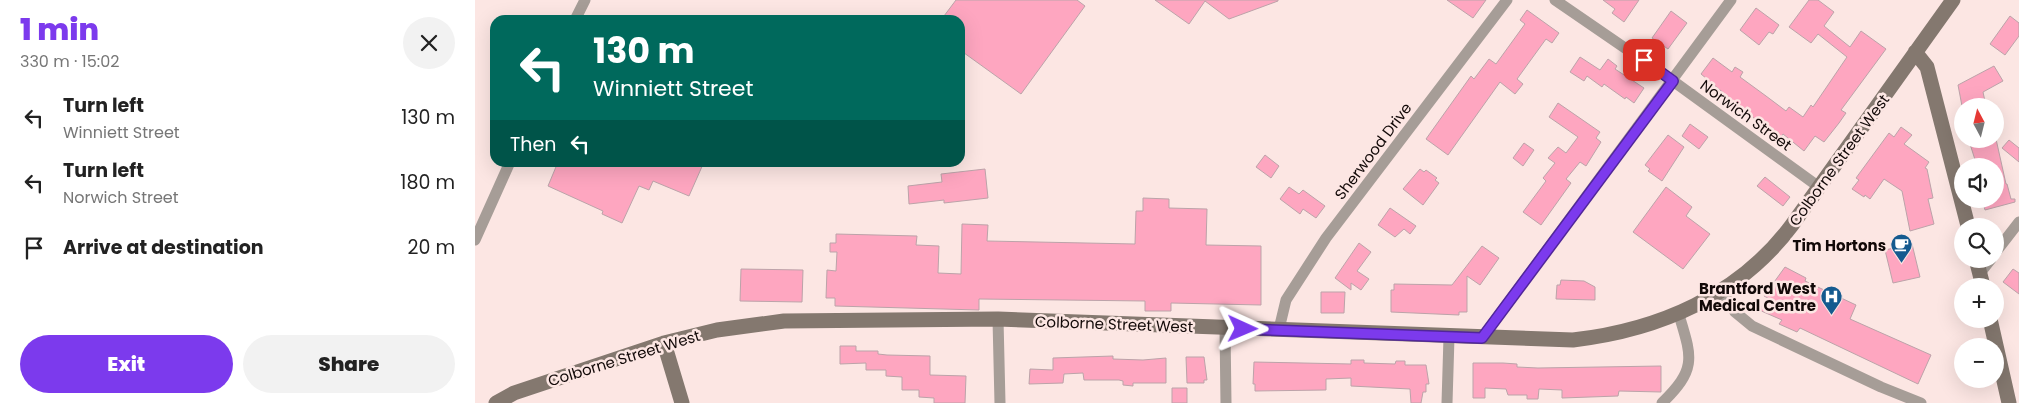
<!DOCTYPE html>
<html lang="en">
<head>
<meta charset="utf-8">
<style>
  body { margin:0; font-family:Poppins,sans-serif; background:#f2f2f2; color:#222; height:100vh; display:flex; flex-direction:column; font-size:19px; white-space:nowrap }
  * { box-sizing:border-box; margin:0 }
  p { font-size:16px; color:#767676 }
  .icon { flex:none; width:28px; height:28px; fill:none; stroke:currentColor; stroke-width:2; stroke-linecap:round; stroke-linejoin:round }
  .map { position:relative; flex:1; overflow:hidden }
  .panel { display:flex; flex-direction:column; background:#fff; width:475px }
  .panel>* { flex:none }
  .top-card { position:absolute; left:15px; top:15px; width:475px; height:152px; border-radius:15px; box-shadow:0 5px 20px #0002; background:#00695c; color:#fff; overflow:hidden }
  .needle { width:32px; rotate:353deg }
  .controls { position:absolute; left:1479px; top:98px; display:grid; gap:10px }
  .controls a { display:grid; place-items:center; width:50px; height:50px; border-radius:50%; background:#fff; box-shadow:0 5px 20px #0002; font-size:25px }
  .pin { position:absolute; display:grid; place-items:center; width:42px; height:42px; color:#fff; margin:-21px; border-radius:10px; box-shadow:0 2px 8px #0006 }
  .me { position:absolute; width:55px; margin:-28px; rotate:91deg; stroke-linejoin:round; filter:drop-shadow(0 0 4px #0008) }
  .turn { display:flex; align-items:center; gap:18px; height:105px; padding:0 20px; font-size:22px }
  .turn .icon { width:65px; height:65px; stroke-width:2.5 }
  .turn b { display:block; font-size:35px; line-height:42px }
  .then { display:flex; align-items:center; height:48px; padding:0 20px; background:#0003; gap:10px; font-size:19px }
  .round { display:grid; place-items:center; flex:none; width:52px; height:52px; border-radius:26px; background:#f2f2f2 }
  .overview { display:flex; align-items:center; justify-content:space-between; height:85px; padding:0 20px }
  h1 { font-size:30px; font-weight:800; line-height:38px; color:#7c3aed }
  .cta { display:flex; gap:10px; margin-top:auto; padding:10px 20px }
  .cta a { flex:1; height:58px; border-radius:30px; background:#7c3aed; color:#fff; font-size:20px; font-weight:800; line-height:58px; text-align:center }
  .cta a+a { background:#f2f2f2; color:#222 }
  ul { padding:0; list-style:none }
  li { display:flex; align-items:center; gap:15px; height:65px; padding:0 20px }
  li div { flex:1 }
  li b { display:block; font-size:19px }
  li em { font-style:normal }
  main { display:flex; flex:1; min-height:0 }
  .map>svg:first-child { display:block }
  .building { fill:#fea6c0; stroke:#bca3a9 }
  .lines { fill:none; stroke-linecap:round; stroke-linejoin:round }
  .minor { stroke:#a69d97; stroke-width:11 }
  .secondary { stroke:#84786f; stroke-width:15 }
  .route-casing { stroke:#51269a; stroke-width:12 }
  .route { stroke:#7c3aed; stroke-width:9 }
  .labels { text-anchor:middle; dominant-baseline:central; stroke-width:5; stroke-linejoin:round; paint-order:stroke }
  .street-label { font-size:15px; fill:#120908; stroke:#fce6e3 }
  .poi-label { font-size:15px; font-weight:bold; fill:#120908; stroke:#fce6e3; text-anchor:end }
</style>
</head>
<body>
<main>
<section class="panel">
<div class="overview"><div><h1>1 min</h1><p>330 m · 15:02</p></div><a class="round"><svg class="icon" aria-label="close" viewBox="0 0 24 24"><path d="M6 6l12 12M18 6L6 18"/></svg></a></div>
<ul>
<li><svg class="icon" aria-label="left" viewBox="0 0 24 24"><path d="M17 20v-9H6M10 6l-5 5 5 5"/></svg><div><b>Turn left</b><p>Winniett Street</p></div><em>130 m</em></li>
<li><svg class="icon" aria-label="left" viewBox="0 0 24 24"><path d="M17 20v-9H6M10 6l-5 5 5 5"/></svg><div><b>Turn left</b><p>Norwich Street</p></div><em>180 m</em></li>
<li><svg class="icon" aria-label="arrive" viewBox="0 0 24 24"><path d="M6 21V4h12l-3 4 3 4H6"/></svg><div><b>Arrive at destination</b></div><em>20 m</em></li>
</ul>
<div class="cta"><a>Exit</a><a>Share</a></div>
</section>
<div class="map">
<svg width="1544" height="403" viewBox="0 0 1544 403">
  <rect width="100%" height="100%" fill="#fce6e3"/>
  <path class="building" d="M481,0H602L610,6L546,94L485,50V20H466Z
    M680,0H803V1L754,19L730,1L714,24Z
    M972,0H1011L998,18Z
    M1128,0H1164L1149,22L1137,13L1140,9Z
    M1334,0H1343L1359,12L1349,26L1375,47L1386,31L1411,49L1366,110L1371,113L1364,123L1349,142L1340,136L1329,151L1308,134L1306,137L1276,116L1226,74L1238,58L1257,72L1260,67L1268,72L1265,77L1291,96L1311,111L1314,107L1328,117L1336,105L1338,107L1372,57L1343,34L1336,43L1314,27Z
    M1281,8L1304,25L1298,34L1294,32L1284,45L1265,30Z
    M1052,10L1084,33L1077,43L1071,39L1042,79L1048,84L1040,94L1025,82L973,155L951,139L996,76L999,79L1014,59L1021,64L1050,24L1045,20Z
    M1196,11L1212,23L1193,49L1177,38Z
    M1535,16L1544,23V36L1530,55L1515,44Z
    M1105,57L1125,70L1133,59L1142,66L1140,69L1169,88L1159,103L1151,97L1150,99L1129,84L1127,87L1112,76L1109,81L1095,72Z
    M1519,66L1528,81L1508,92L1511,106H1487L1483,85Z
    M1083,103L1125,132L1121,138L1126,142L1111,166L1105,162L1091,179L1096,183L1066,225L1048,212L1071,181L1068,178L1080,163L1073,158L1083,147L1091,153L1103,137L1074,117Z
    M1215,124L1233,137L1224,149L1207,136Z
    M1426,127L1437,135L1429,144L1454,162L1450,168L1452,169L1458,198L1453,199L1459,224L1435,231L1427,191L1409,179L1395,199L1390,195L1389,197L1377,189L1384,180L1381,178L1414,133L1419,137Z
    M1193,135L1209,147L1187,181L1173,171L1175,169L1170,165Z
    M1508,139H1521L1531,184H1532L1536,199H1540V202L1510,210L1507,199H1520V166H1502L1495,144L1508,141Z
    M1534,140L1544,148V162L1527,148Z
    M1049,143L1059,150L1048,166L1038,158Z
    M790,155L804,166L796,178L781,167Z
    M83,162H229L214,196L178,181L174,190L164,186L147,223L127,214L128,211L73,186Z
    M510,169L513,198L469,203V200L434,204L433,186L467,182L466,174Z
    M945,169L949,172L951,170L962,178L960,180L964,183L948,205L928,189Z
    M1290,177L1315,197L1308,206L1282,186Z
    M814,187L824,194L828,190L850,206L841,218L828,209L825,214L805,199Z
    M1191,187L1217,207L1211,216L1235,234L1208,269L1158,232Z
    M668,198L694,199V208L732,209L731,245L786,246V305L696,303V311H670V301L504,299V310L360,306V298H351L352,270L361,271L362,252H355V243H361V234L442,236L441,245L464,246L463,273L486,274L487,224L513,225L512,241L660,244L661,211H668Z
    M915,208L941,226L935,234L929,229L920,237L903,225Z
    M884,243L896,252L882,271L894,279L886,290L876,283V290L860,278Z
    M1437,244L1445,277L1418,283L1410,250Z
    M1007,246L1024,258L1005,285L992,276V312H984V315L916,312V290H919V284L977,285Z
    M1310,267L1331,278L1330,281L1381,305L1375,319L1456,355L1443,384L1325,328L1322,332L1304,324L1307,320L1284,310L1293,298L1289,296Z
    M266,269L328,270L327,302L265,301Z
    M1538,269L1544,273V294L1528,282Z
    M1086,280L1109,281L1120,287V300L1081,299L1082,285H1085Z
    M846,292H870L869,313H846Z
    M365,346H381V351H403V354L412,355L455,356V375L491,376L490,403H459V398L444,397V390H427V377L411,376V370H391V363L365,364Z
    M638,356V359L668,360L691,358V383H658V386L648,385V381L644,380H609L608,373L589,374L588,383L554,384L555,369L578,370V358Z
    M711,357H729L732,380H729V383H712Z
    M876,360H889V363L920,364L921,361H930V365H951L954,384H951V392H948L946,403H936L935,389L876,386V378L851,379V390L780,391V384H778L779,362L876,364Z
    M998,363H1028L1042,364V367L1063,368L1186,366V392L1144,391L1143,396L1087,398V390L1064,389L1063,399H1052V395H1033L1031,389L1010,388V398H998Z
    M697,388H712V403H697Z"/>
  <g class="lines">
    <path class="minor" d="M1080,0L1198,81L1344,187
      M100,20L110,0
      M0,240L35,162
      M1520,253L1544,222
      M1505,273L1516,259
      M1247,291L1260,312L1277,326L1406,387L1446,403
      M523,319L525,403
      M750,328L751,403
      M804,329L811,300L851,238L1032,0
      M1007,338L1256,0
      M972,403L974,337
      M1187,403C1222,369 1217,358 1204,315"/>
    <path class="secondary" d="M1440,52L1452,67L1493,226
      M1501,259L1508,286
      M1515,319L1534,403
      M189,343L207,403
      M21,403L39,393L189,343L242,330L309,321L523,319L1098,340C1184,330 1264,296 1317,225L1478,0"/>
  </g>
  <g class="lines">
    <defs>
      <path id="route" d="M768,329L1007,338L1198,81L1169,60"/>
    </defs>
    <use href="#route" class="route-casing"/>
    <use href="#route" class="route"/>
  </g>
  <defs>
    <symbol id="cafe-pin" viewBox="-11 -11 22 30"><path d="M0 17L-7.5 6A9.5 9.5 0 1 1 7.5 6Z" fill="#155a8f" stroke="#fce6e3"/><path d="M-5.5-4.5H6V0H3Q3 3.5 0 3.5H-2.5Q-5.5 3.5-5.5 0ZM3-3.2v2h1.7v-2ZM-6 4.5H4V6H-6Z" fill="#fff"/></symbol>
    <symbol id="hospital-pin" viewBox="-11 -11 22 30"><path d="M0 17L-7.5 6A9.5 9.5 0 1 1 7.5 6Z" fill="#155a8f" stroke="#fce6e3"/><path d="M-5-5h3v3.5h4V-5h3V5h-3V1.5h-4V5h-3Z" fill="#fff"/></symbol>
  </defs>
  <g fill-rule="evenodd">
    <use href="#cafe-pin" x="1414" y="232" width="25" height="34"/>
    <use href="#hospital-pin" x="1344" y="284" width="25" height="34"/>
  </g>
  <g class="labels">
    <g class="street-label">
      <text transform="translate(1271 115) rotate(36)">Norwich Street</text>
      <text transform="translate(898 151) rotate(-53)">Sherwood Drive</text>
      <text transform="translate(1364 160) rotate(-54)">Colborne Street West</text>
      <text transform="translate(639 324) rotate(2)">Colborne Street West</text>
      <text transform="translate(149 358) rotate(-17)">Colborne Street West</text>
    </g>
    <g class="poi-label">
      <text x="1411" y="245">Tim Hortons</text>
      <text x="1341" y="288">Brantford West<tspan x="1341" dy="17">Medical Centre</tspan></text>
    </g>
  </g>
</svg>
<div class="controls">
<a><svg class="needle" viewBox="-14 -14 28 28"><path d="M0-13l5 13h-10z" fill="#e53935"/><path d="M0 13l5-13h-10z" fill="#767676"/></svg></a>
<a><svg class="icon" aria-label="sound" viewBox="0 0 24 24"><path d="M4 9h4l5-4v14l-5-4H4zM17 9q2 3 0 6"/></svg></a>
<a><svg class="icon" aria-label="search" viewBox="0 0 24 24"><circle cx="10" cy="10" r="6"/><path d="M15 15l6 6"/></svg></a>
<a>+</a>
<a>−</a>
</div>
<div class="pin" style="left:1169px;top:60px;background:#d93025"><svg class="icon" aria-label="arrive" viewBox="0 0 24 24"><path d="M6 21V4h12l-3 4 3 4H6"/></svg></div>
<svg class="me" style="left:768px;top:329px" viewBox="-20 -20 40 40"><path d="M0-17L14 15 0 8-14 15z" fill="#7c3aed" stroke="#fff" stroke-width="4"/></svg>
<div class="top-card">
<div class="turn"><svg class="icon" aria-label="left" viewBox="0 0 24 24"><path d="M17 20v-9H6M10 6l-5 5 5 5"/></svg><div><b>130 m</b>Winniett Street</div></div>
<div class="then">Then<svg class="icon" aria-label="left" viewBox="0 0 24 24"><path d="M17 20v-9H6M10 6l-5 5 5 5"/></svg></div>
</div>
</div>
</main>
</body>
</html>
